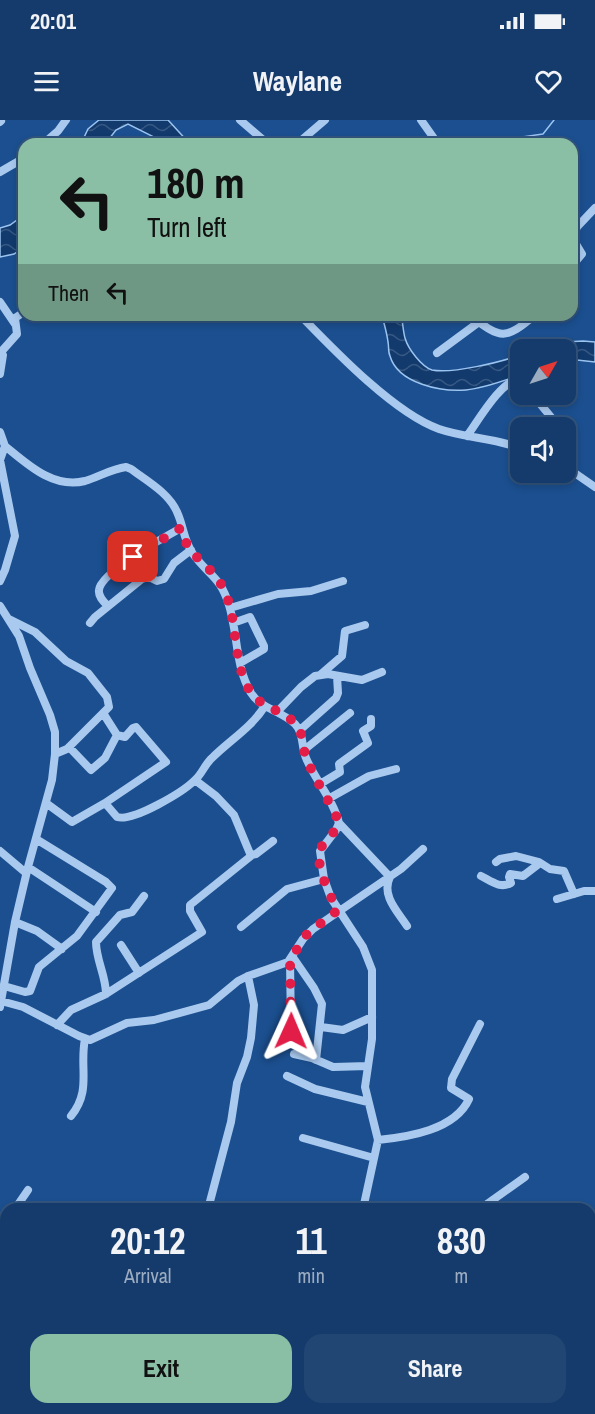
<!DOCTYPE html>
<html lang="en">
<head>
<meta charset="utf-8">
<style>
  body { margin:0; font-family:"Archivo Narrow",sans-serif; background:#214673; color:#f1f3f6; height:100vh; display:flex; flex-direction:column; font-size:22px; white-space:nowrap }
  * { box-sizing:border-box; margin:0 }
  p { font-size:20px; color:#9dadc1 }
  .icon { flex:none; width:33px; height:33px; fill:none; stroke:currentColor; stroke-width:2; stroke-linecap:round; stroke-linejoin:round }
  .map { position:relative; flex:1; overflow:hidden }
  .side { position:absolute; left:0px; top:1083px; width:596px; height:212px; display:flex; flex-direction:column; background:#143b6b; border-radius:18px 18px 0 0; box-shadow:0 3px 9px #0003,0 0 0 2px #33557e }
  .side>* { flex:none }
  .guide { position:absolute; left:18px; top:18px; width:560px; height:183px; border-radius:18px; box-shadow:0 3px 9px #0003,0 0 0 2px #33557e; background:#8abfa5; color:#111; overflow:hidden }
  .needle { width:39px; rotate:51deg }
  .controls { position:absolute; left:510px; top:219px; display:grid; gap:12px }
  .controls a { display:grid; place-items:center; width:66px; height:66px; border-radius:12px; background:#143b6b; box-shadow:0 3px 9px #0003,0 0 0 2px #33557e; font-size:30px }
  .pin { position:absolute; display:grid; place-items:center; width:51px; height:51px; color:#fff; margin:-26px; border-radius:12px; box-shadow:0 3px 9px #0006 }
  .me { position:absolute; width:66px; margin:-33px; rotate:1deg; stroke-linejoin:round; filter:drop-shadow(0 0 4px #0008) }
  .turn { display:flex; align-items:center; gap:21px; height:126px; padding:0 30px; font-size:27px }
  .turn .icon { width:78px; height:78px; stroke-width:2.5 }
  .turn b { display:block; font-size:42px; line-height:51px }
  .then { display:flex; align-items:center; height:57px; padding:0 30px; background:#0003; gap:12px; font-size:22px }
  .eta { display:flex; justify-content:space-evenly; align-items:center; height:102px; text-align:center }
  .eta b { font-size:36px; font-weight:700; line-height:42px }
  .button { display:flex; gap:12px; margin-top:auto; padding:12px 30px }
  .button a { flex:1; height:69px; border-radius:18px; background:#8abfa5; color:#111; font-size:24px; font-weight:700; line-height:69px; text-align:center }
  .button a+a { background:#214673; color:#f1f3f6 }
  .status { display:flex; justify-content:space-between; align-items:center; height:42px; padding:0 30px; background:#143b6b; direction:ltr }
  .status svg { height:16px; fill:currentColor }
  header { display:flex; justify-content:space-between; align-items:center; height:78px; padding:0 30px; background:#143b6b; font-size:27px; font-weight:700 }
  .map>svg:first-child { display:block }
  .water { fill:url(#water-waves); stroke:#9cc4f0; stroke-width:1.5 }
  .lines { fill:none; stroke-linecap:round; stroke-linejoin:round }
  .stream { stroke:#9cc4f0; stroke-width:1.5 }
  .minor { stroke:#a9c9ee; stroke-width:8 }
  .route { stroke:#e11d48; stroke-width:10; stroke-dasharray:0 18 }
</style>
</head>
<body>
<div class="status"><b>20:01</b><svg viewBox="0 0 49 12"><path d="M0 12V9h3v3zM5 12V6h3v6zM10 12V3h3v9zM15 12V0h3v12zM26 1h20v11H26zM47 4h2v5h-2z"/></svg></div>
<header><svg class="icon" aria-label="menu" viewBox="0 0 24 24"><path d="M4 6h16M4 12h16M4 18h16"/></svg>Waylane<svg class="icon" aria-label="heart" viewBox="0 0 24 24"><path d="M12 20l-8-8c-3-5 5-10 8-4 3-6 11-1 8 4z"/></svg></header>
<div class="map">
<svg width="595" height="1294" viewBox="0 0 595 1294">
  <defs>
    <pattern id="water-waves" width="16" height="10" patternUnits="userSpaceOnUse" patternTransform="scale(1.5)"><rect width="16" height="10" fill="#123a6d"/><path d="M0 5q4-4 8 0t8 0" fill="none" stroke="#365883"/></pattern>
  </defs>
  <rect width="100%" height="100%" fill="#1b4f8f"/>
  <path class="water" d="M99,0H168L190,24H163L158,19L128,4L116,10L105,24H81L88,9Z
    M24,95V127L14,134L0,137V108L10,105Z
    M382,195H401C403,203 403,211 405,218C408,229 422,247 432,250C452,254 501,242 520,235V255C503,261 485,268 466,270C442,272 398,264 390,236C388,232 389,227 388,222C387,213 384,204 382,195Z
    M583,221L595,222V242L577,240L566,243V230L536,229L549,223Z"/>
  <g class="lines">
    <path class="stream" d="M495,24L500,20L543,14L554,0"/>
    <path class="minor" d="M240,0L268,24
      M421,0L438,24
      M0,2L1,1
      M43,24L58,11L66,0
      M297,24L325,0
      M366,24L369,21
      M0,52L24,38
      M572,146L582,134L573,119L577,107L595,88
      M0,182L15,204
      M300,195C334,230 394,293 439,309C465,318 494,318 520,328
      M469,195C501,218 503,222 535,195
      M0,232L3,235L0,254
      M1,232L17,214L15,198L24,192
      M437,233L479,202
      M532,274L560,308
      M0,312L5,326L0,340
      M566,312L571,318L566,326
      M467,316C478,301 502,259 520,259
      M5,326C27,344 53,369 85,361C99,357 111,349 126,347L131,349C147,361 169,373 177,392C184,407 183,419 193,434C209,456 220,456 229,485C238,514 235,546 251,573C261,589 282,591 295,604C304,613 301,626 306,638C315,660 333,679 339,703L336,710L320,731L324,759L331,778L363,827L372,850V919L365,967L378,1020L363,1089
      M0,340L15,416L5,450L0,461
      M566,347L595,367
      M0,486L19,516L30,548L50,595L55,612V634L52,660L28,747L15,802L0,887
      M108,486C104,482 98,477 99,470C100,453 166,416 181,408
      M230,488L278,474L311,471L343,461
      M9,499L35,512L66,541L88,553L107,577L109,587L67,629L55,634
      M90,503L95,497L142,459L149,457L157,461L164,459L174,443L191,430
      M233,503L250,497L264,526V529L240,543
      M320,555L342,536L345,511L365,505
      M277,592L301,567L315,556L328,554L362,560L382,552
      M300,610L336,578L338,573L337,556
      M69,627L91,650L105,638L117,615L103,593
      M304,630L350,593
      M320,664L340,652L339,644L368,623L363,611L371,606V599
      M328,679L369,656L396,649
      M46,683L72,702L105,683L117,697C133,702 183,672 195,660C202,654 205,644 212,638C230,620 251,608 265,586
      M105,683L166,642L136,607L133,608L125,617L117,615
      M339,703L390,757C381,775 397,791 407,806
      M0,731L26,753
      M252,735L256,734L273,721
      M496,742L500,739L516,736L539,742L550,749L564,751L574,774
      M28,747L96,792
      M481,756C491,761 500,769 511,763L509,757L510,754L523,756L540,743
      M557,779L584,771H595
      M15,802L37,811L62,829
      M241,807L287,769L324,759
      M121,825L139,853
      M292,836L314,868L322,884L316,940
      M290,840L291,911
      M4,866L25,872L30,871L39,847L77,816L112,768L106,762L36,719
      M106,874C106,856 96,840 96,822L120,795L132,792L144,776
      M1,881L23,887L79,916L90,920L127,903L154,900L209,885L238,861L248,856L288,842L303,819L313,809L401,749L423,729
      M57,905L71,890L106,874L202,812L190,791V785L251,736L234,695L216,676L195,660
      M321,907L343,910L372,897
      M294,934L312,938L333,947L368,946
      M287,956L315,969L368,982
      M71,996C92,970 79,948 85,919
      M303,1018L374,1038
      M378,1020C408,1017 455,1010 469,979L451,968L452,959L480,904
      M15,1089L28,1070
      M208,1089L231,1002L237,963L247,937L251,918L254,885L248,856
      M480,1089L525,1057
      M0,1105L6,1109
      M590,1161L595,1151
      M0,1218L6,1222
      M52,1288L56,1294
      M477,1288L482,1294
      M117,1294L122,1288"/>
  </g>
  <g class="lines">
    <path class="route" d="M133,437L181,408C187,438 210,443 222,466C238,496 232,533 246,564C259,592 282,586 297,606C304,615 302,627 306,637C314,658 327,677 337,698L338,706C333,715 324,720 320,730C315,745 330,777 338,790L307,814L290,840L291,911"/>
  </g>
</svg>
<div class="controls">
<a><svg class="needle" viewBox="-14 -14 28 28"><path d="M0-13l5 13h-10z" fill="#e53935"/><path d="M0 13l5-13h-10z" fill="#9dadc1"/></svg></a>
<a><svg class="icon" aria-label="sound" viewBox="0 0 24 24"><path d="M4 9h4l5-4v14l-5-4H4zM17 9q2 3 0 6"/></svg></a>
</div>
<div class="pin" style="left:133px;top:437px;background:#d93025"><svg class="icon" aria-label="arrive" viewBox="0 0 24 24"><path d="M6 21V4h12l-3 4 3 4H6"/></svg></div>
<svg class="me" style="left:291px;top:911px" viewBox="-20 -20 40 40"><path d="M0-17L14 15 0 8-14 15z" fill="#e11d48" stroke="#fff" stroke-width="4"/></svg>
<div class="guide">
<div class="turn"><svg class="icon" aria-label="left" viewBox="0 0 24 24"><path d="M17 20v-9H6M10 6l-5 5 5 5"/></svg><div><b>180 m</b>Turn left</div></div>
<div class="then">Then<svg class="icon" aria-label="left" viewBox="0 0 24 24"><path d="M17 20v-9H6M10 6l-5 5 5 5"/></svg></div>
</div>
<section class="side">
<div class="eta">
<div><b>20:12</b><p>Arrival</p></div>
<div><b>11</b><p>min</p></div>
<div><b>830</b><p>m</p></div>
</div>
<div class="button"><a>Exit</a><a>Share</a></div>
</section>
</div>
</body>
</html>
